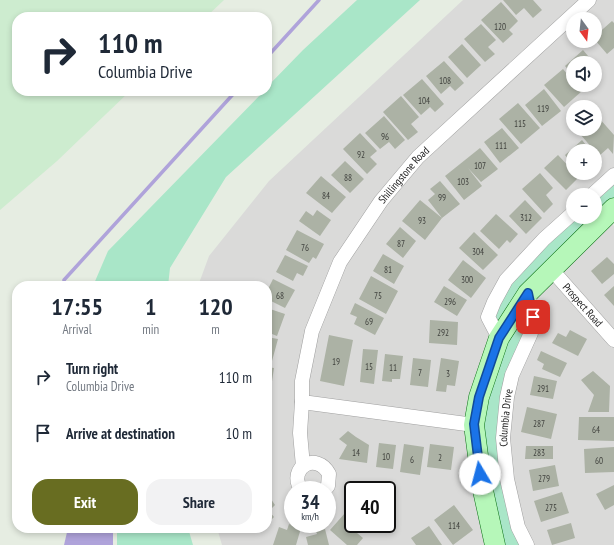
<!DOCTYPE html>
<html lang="en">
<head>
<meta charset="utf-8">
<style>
  body { margin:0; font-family:"PT Sans Narrow",sans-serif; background:#f2f2f3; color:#1f2937; height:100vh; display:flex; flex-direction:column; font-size:15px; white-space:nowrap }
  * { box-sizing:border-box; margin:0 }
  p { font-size:13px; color:#747a83 }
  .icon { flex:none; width:22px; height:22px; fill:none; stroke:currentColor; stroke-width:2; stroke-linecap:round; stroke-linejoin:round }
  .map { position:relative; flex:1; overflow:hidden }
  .panel { position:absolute; left:12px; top:281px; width:260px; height:252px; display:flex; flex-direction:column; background:#fff; border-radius:16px; box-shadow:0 2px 6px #0003 }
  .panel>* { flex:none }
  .banner { position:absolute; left:12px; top:12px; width:260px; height:84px; border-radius:16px; box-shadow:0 2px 6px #0003; background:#fff; color:#1f2937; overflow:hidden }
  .needle { width:26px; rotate:165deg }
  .controls { position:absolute; left:566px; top:12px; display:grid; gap:8px }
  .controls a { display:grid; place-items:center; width:36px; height:36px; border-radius:50%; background:#fff; box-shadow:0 2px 6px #0003; font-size:20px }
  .speed { position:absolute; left:284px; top:481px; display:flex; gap:8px; font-size:20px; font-weight:700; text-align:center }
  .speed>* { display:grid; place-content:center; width:52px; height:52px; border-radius:50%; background:#fff; box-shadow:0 2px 6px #0003; line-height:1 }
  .speed small { font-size:10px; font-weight:400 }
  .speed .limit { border:2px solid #111; border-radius:6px; background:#fff; color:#111 }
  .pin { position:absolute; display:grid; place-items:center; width:34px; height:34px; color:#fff; margin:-17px; border-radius:8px; box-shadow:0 2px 6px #0006 }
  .me { position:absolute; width:44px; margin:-22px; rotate:352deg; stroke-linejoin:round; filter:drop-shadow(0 0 3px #0008) }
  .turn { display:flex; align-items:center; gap:14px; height:84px; padding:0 20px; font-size:18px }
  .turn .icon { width:52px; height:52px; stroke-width:2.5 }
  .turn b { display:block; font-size:28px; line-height:34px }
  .eta { display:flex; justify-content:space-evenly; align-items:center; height:68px; text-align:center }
  .eta b { font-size:24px; font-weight:700; line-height:28px }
  .action { display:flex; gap:8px; margin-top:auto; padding:8px 20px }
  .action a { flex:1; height:46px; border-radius:16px; background:#686d21; color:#fff; font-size:16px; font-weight:700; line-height:46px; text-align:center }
  .action a+a { background:#f2f2f3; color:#1f2937 }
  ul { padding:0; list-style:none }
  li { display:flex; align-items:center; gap:12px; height:56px; padding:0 20px }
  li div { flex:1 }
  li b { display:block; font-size:15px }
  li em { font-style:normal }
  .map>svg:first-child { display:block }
  .residential { fill:#dadad9; fill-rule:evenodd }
  .farmland { fill:#cdeccf }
  .grass { fill:#a9e6c8 }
  .water { fill:#afa3da }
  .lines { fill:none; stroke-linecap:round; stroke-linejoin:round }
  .stream { stroke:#afa3da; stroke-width:3.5 }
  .building { fill:#acb2a5 }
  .street-casing { stroke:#a0a0a0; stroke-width:15 }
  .secondary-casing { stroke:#086e13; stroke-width:21 }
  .street { stroke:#fff; stroke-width:14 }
  .secondary { stroke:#b6f7b9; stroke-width:20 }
  .route-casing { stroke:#114b97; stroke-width:10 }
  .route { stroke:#1a73e8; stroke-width:7 }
  .labels { text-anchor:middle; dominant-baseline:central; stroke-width:3; stroke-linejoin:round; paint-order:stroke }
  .number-label { font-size:9px; fill:#40423e }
  .street-label { font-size:11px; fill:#1c1c1c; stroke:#fff }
</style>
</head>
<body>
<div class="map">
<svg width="614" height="545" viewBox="0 0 614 545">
  <rect width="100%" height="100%" fill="#e6ede2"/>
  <path class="residential" d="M463,0H614V206L604,215L614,226V545H222L217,528H267V286H198L209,256L269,181ZM573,19H595V41H573ZM573,63H595V85H573ZM573,107H595V129H573ZM573,151H595V173H573ZM573,195H595V217H573ZM293,490H327V524H293ZM353,490H387V524H353Z"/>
  <path class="farmland" d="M0,0H224L206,17H17V91H130L57,161L0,210Z"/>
  <path class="grass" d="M357,0H420L226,177L170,268L168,286H93L108,251L264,91H267V87L303,50Z
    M614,171V206L525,292L533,317L503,438L527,545H495L479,397L499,338L487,318L510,276L573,217H595V195Z
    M117,528H188L193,545H117Z"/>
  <path class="water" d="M68,528H113V545H64Z"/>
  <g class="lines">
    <path class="stream" d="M267,57L319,0
      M64,286V280L236,91"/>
  </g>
  <path class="building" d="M503,0H533L542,10L533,18L524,8L516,15Z
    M501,2L518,21L509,30L513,34L503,43L481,20Z
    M612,21L614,23V48L607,54L595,40V36Z
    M481,24L496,40L488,47L495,54L485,62L464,39Z
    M462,44L481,65L467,78L448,57Z
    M583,50L594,63H573V75L565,66Z
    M444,61L464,83L455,91L450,86L441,94L426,76Z
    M563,69L573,81V85H577L582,91L564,107L544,85Z
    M422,79L444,104L435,112L430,107L421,115L403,95Z
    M544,89L561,111L542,126L525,105Z
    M401,96L419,117L411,124L418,132L408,140L383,112Z
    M518,103L540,128L521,144L499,119Z
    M384,116L405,140L395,149L389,142L380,149L365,133Z
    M599,118L614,135L613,154L608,148L599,156L580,134L586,129H595V121Z
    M502,128L519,148L500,163L484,142Z
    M360,133L377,151L370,157L377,164L367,174L343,149Z
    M582,140L591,151H573V165L565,155Z
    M480,148L498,169L481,182L468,168L482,186L464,200L445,176Z
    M558,155L573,171V173H575L579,177L566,190L544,168Z
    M595,156L602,164L595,170Z
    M345,161L364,179L350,193L331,175Z
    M540,173L553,188L546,195L553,204L544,213L522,189Z
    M321,176L346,197L332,213L306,193Z
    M440,181L460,204L442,218L428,200L435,194L430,189Z
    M420,200L442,218L425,240L402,221Z
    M525,200L542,218L526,234L509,216Z
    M317,210L331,220L320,236L299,221L306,211L313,216Z
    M496,214L518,234L510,243L507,240L499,249L480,231Z
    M400,227L416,241L403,258L386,244Z
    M297,230L324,244L316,259L313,257L309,263L286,250Z
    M474,232L498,255L483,270L459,248Z
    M383,254L404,266L394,284L373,271Z
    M285,255L308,266L303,276L297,273L293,281L276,272Z
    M607,257L614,264V274L602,284L591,271Z
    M463,260L486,278L471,298L448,280Z
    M371,276L398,291L386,314L359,299Z
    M273,279L295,290L285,308L267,299V291Z
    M444,286L467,300L457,316L434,302Z
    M614,286V306L604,295Z
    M355,303L384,318L375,335L354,324L357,317L350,314Z
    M267,308L285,314L277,336L267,332Z
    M430,320L458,322L457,345L429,343Z
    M570,330L587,339L578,356L552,343L558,333L566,337Z
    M329,335L353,340L344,386L320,381Z
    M267,337L278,339L272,361L267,360Z
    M363,349L378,350L374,384L360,382Z
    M541,351L567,363L560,377L542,369L544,364L537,360Z
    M385,354L403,356L400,379H392V382L382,381Z
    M413,358L431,360L428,387L410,385Z
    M441,358L459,361L455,386L447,385L446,392L436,391Z
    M267,367L274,368L271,388L267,387Z
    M593,371L610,386L609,412H588L594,395L581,380Z
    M534,376L557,381L553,399L530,395Z
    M267,395H270L269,413L267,412Z
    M527,407L557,414L551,439L521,432Z
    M579,417H614V441L578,440Z
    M348,431L356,437L369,445L367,463L339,459L347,445L339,439Z
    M379,443L396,445L393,469L376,467Z
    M404,444L424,447L420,475L400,472Z
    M430,444L454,447L451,470L427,467Z
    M526,446H553V459H525Z
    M614,447V472L585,473L584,449Z
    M555,465L559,486L533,491L529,470Z
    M614,485V505L605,510L596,494Z
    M562,492L569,513L541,522L534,501Z
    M271,499L275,505L269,511L274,517L267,524V503Z
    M454,505L473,530L453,545L434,520Z
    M345,513L353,520V524H357L362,528L357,533L363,538L357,545H347L330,530Z
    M571,523L575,538L552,545L547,530Z
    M289,524L301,528L296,545H273L279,527L287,530Z
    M429,526L442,545H416L411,538Z
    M325,529L329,545H308L306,537L317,534L316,531Z"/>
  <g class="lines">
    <defs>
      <g id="street">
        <path d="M592,195L614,175"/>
        <path id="s1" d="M551,269L614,340"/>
        <path d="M499,338L488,317L494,302L506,280L544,239L573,213"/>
        <path d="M302,402L300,433L303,466"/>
        <path id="s2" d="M474,425L302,402V381L312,331L340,262L381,201L418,157L589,0"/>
        <path d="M301,490C287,467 317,451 329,474L328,486L324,490"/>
        <path id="s3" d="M527,545L518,527L507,479L503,438L507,397L512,375L531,333L533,317L528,293"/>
      </g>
      <path id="secondary" d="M495,545L482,486L474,425L479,397L499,338L528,293L614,208"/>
    </defs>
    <use href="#street" class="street-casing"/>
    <use href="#secondary" class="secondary-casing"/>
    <use href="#street" class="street"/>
    <use href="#secondary" class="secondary"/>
  </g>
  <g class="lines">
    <defs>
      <path id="route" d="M480,474L474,424L479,397L499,338L528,293L533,317"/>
    </defs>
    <use href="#route" class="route-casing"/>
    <use href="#route" class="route"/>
  </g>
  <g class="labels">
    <g class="number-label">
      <text x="500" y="26">120</text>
      <text x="445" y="80">108</text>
      <text x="424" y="100">104</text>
      <text x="543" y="108">119</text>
      <text x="520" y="123">115</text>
      <text x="385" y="136">96</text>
      <text x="501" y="145">111</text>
      <text x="361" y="154">92</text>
      <text x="480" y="165">107</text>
      <text x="348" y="177">88</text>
      <text x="463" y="181">103</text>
      <text x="326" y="195">84</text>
      <text x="442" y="197">99</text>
      <text x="526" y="217">312</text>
      <text x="422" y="220">93</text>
      <text x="401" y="243">87</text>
      <text x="305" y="247">76</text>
      <text x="478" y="251">304</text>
      <text x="388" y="269">81</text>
      <text x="467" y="279">300</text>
      <text x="280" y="295">68</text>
      <text x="378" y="295">75</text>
      <text x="450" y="301">296</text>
      <text x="369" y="321">69</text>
      <text x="443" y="332">292</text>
      <text x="336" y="361">19</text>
      <text x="369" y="366">15</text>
      <text x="393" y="367">11</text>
      <text x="420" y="372">7</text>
      <text x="448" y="373">3</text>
      <text x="543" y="388">291</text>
      <text x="539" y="423">287</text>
      <text x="596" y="429">64</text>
      <text x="356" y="452">14</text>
      <text x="539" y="452">283</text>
      <text x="386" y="456">10</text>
      <text x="440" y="457">2</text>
      <text x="412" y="459">6</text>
      <text x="599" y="460">60</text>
      <text x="544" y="478">279</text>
      <text x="551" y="507">275</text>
      <text x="454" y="525">114</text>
    </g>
    <g class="street-label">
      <text stroke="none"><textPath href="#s2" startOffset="428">Shillingstone Road</textPath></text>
      <text stroke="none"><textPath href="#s1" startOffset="48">Prospect Road</textPath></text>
      <text stroke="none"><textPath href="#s3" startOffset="131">Columbia Drive</textPath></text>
    </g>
  </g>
</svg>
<div class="controls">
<a><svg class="needle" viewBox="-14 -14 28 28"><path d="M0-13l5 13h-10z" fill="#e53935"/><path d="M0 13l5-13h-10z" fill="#747a83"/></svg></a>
<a><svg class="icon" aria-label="sound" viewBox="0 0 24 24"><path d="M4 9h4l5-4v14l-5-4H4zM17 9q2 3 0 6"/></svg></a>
<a><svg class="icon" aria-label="layers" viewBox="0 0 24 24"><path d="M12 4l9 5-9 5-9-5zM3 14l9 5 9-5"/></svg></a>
<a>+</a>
<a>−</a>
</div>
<div class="speed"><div>34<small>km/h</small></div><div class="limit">40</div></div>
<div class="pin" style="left:533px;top:317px;background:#d93025"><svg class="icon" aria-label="arrive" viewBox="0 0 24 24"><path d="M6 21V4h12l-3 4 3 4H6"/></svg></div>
<svg class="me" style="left:480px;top:474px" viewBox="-20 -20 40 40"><circle r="19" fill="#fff"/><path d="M0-13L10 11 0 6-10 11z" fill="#1a73e8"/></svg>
<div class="banner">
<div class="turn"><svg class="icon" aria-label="right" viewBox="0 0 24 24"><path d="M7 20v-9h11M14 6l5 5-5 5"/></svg><div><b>110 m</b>Columbia Drive</div></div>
</div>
<section class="panel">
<div class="eta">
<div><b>17:55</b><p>Arrival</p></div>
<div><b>1</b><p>min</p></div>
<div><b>120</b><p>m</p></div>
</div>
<ul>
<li><svg class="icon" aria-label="right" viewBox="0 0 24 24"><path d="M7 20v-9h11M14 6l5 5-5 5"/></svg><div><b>Turn right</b><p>Columbia Drive</p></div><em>110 m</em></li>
<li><svg class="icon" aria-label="arrive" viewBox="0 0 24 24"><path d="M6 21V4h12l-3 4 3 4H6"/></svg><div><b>Arrive at destination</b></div><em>10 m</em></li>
</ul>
<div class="action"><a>Exit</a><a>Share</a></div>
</section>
</div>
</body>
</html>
